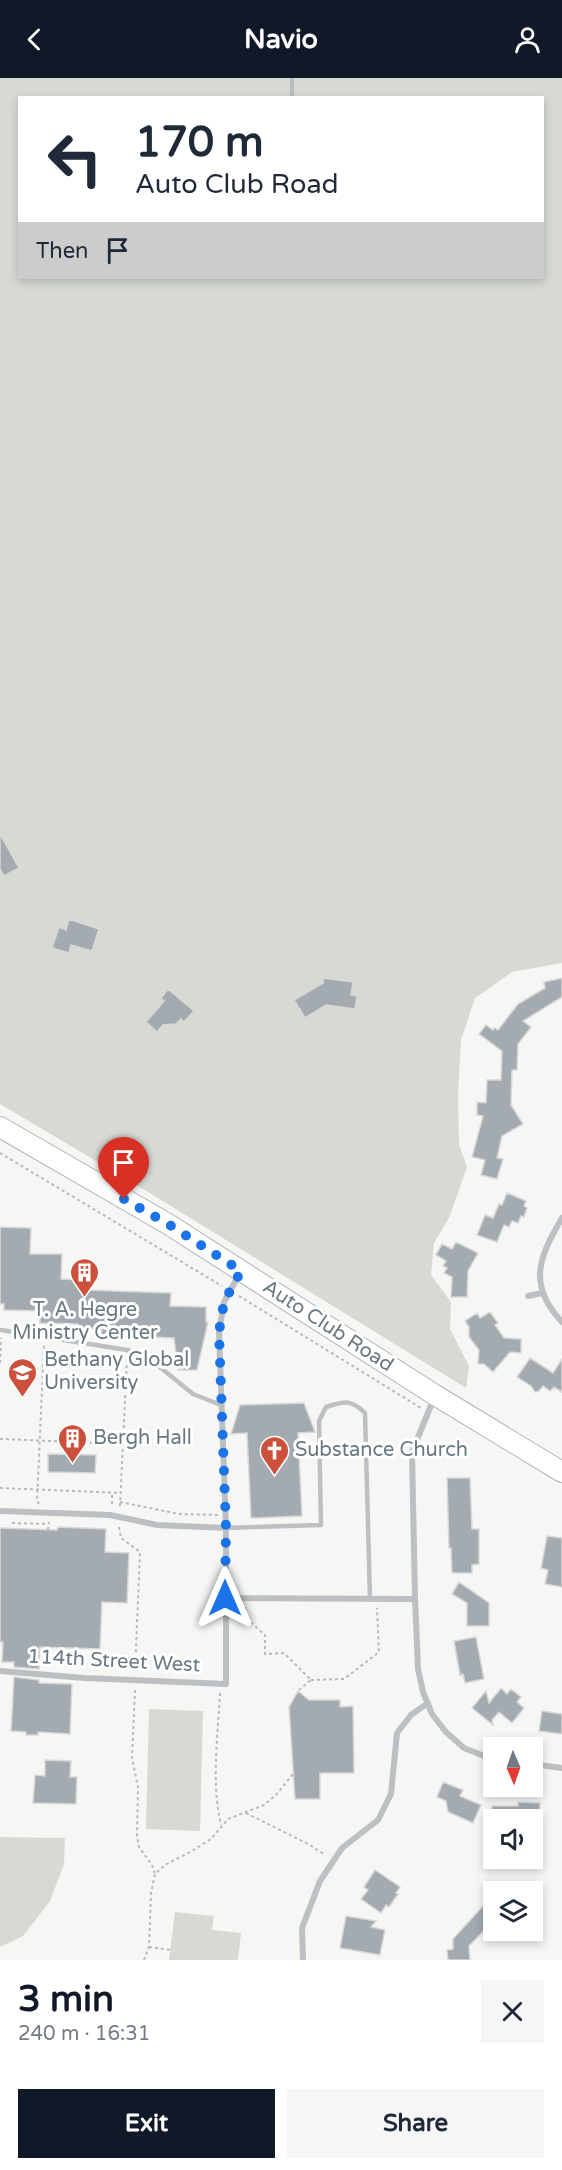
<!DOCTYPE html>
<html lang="en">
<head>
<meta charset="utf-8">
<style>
  body { margin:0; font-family:"Varela Round",sans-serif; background:#f6f6f7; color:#1f2937; height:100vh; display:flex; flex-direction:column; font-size:22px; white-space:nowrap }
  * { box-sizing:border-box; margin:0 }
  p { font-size:20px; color:#747a83 }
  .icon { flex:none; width:33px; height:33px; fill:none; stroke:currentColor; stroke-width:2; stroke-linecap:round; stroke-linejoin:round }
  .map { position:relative; height:1882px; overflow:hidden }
  .details { display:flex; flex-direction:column; background:#fff; flex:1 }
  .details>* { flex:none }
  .top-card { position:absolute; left:18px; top:18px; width:526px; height:183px; border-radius:0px; box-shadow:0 3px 9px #0003; background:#fff; color:#1f2937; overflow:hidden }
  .needle { width:39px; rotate:178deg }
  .buttons { position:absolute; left:483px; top:1659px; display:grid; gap:12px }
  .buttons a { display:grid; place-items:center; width:60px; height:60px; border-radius:0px; background:#fff; box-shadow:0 3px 9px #0003; font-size:30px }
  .pin { position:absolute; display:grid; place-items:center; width:51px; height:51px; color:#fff; margin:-62px -26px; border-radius:50% 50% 50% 0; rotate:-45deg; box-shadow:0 0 6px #0007 }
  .pin .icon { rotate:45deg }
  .me { position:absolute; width:66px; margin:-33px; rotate:0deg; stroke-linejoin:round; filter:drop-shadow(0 0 4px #0008) }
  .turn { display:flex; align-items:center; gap:21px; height:126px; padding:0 18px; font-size:27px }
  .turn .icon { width:78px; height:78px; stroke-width:2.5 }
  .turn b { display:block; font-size:42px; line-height:51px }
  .then { display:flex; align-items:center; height:57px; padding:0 18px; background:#0003; gap:12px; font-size:22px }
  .round { display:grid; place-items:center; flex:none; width:63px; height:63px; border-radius:0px; background:#f6f6f7 }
  .overview { display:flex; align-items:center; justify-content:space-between; height:102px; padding:0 18px }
  h1 { font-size:36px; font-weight:800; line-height:45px; color:#111827 }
  .button { display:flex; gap:12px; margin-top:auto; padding:12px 18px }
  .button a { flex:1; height:69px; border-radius:0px; background:#111827; color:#fff; font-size:24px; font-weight:800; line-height:69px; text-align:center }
  .button a+a { background:#f6f6f7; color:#1f2937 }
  header { display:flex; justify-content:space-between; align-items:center; height:78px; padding:0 18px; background:#111827; color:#fff; font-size:27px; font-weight:800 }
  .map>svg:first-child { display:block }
  .green { fill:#d6dad3; fill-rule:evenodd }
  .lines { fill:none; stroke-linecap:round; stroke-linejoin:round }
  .stream { stroke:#b3bfc2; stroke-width:4 }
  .building { fill:#a4abb0; stroke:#d8d8d6; stroke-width:1.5 }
  .secondary-casing { stroke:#aeb4b8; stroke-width:22 }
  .path { stroke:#b6babc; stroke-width:2; stroke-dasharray:3 3; stroke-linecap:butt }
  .lane { stroke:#bcc0c3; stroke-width:4.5 }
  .street { stroke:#bcc0c3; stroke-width:6 }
  .secondary { stroke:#fff; stroke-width:20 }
  .route { stroke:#1a73e8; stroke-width:10; stroke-dasharray:0 18 }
  .labels { text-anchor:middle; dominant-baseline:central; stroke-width:6; stroke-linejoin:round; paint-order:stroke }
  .poi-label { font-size:20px; fill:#697881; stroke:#fff; text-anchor:start }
  .street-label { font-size:20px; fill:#697881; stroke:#fff }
</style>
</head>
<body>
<header><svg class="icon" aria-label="back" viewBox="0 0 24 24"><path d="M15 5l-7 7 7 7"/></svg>Navio<svg class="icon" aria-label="person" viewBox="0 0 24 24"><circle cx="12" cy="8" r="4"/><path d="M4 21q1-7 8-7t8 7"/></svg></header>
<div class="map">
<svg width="562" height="1882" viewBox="0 0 562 1882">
  <rect width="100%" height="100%" fill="#f6f6f4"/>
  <path class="green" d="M0,0H562V885L512,894L475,920L461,962L458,1017L459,1066L467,1089L449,1140L434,1165L431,1197L451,1224L450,1251L469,1288L466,1310L140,1109L0,1026ZM20,20H543V200H20Z
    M149,1631L203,1633L200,1753L146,1751Z
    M0,1759L65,1760L64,1786L50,1823L23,1858L0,1869Z
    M175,1834L214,1838L212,1852L241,1855L238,1882H169Z"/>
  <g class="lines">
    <path class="stream" d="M292,0V20"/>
  </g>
  <path class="building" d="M0,756L19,790L4,798L0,791Z
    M69,841L99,851L92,873L71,867L69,875L52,870L59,849L66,852Z
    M323,900L353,904L351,917L357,918L355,931L326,927L305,940L294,922L323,905Z
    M562,900V919L523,943L531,949L518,966L517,992H512L511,1027L523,1046L502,1058L497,1080L503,1081L497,1101L481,1097L485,1082L472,1079L483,1038L477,1037V1024L486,1025L487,1002H501L502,973L479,956L486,947L493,952L495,950L498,952L518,926L545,910L544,904Z
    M168,911L194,933L184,944L181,941L176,946L163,947L157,954L146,944L164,923L161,920Z
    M507,1115L526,1123L524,1128L527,1130L524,1139L521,1138L518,1145L512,1143L509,1149L504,1147L497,1164L477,1157L485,1137L493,1140L499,1126L502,1127Z
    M0,1149L31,1150L30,1176H62L61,1201L86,1202L85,1212L171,1215L170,1228L206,1229V1244H208L197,1292H178L174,1260L101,1257L102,1252L78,1251V1246L40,1245V1233L4,1232V1226H0Z
    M456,1164L478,1175L468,1193L467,1219H451L452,1199L444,1195L447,1190L443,1188L446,1183L436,1177L442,1166L452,1171Z
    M490,1234L498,1245L495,1247L504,1260L521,1261V1275L510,1274L493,1294L484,1286H478L479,1272L469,1259V1249L465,1243L477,1235L480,1240Z
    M530,1280L553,1295L562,1281V1314L554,1309L550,1313L543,1308L539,1313L535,1314L531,1308L517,1299Z
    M304,1325L315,1354L298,1355L302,1438L251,1440L247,1355L231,1356L240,1327Z
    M48,1376L96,1377L95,1395L48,1394Z
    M447,1400H470L472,1451H479V1486L472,1487V1495H452L451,1470H449Z
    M58,1449L106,1451L105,1474L129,1475L127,1525L102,1524L100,1571L40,1569L39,1591L14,1589V1584H2L3,1564H0V1450L57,1452Z
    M547,1458L562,1460V1509L545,1506L548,1492L541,1490Z
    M459,1504L489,1525V1548H467V1525L452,1516Z
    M476,1559L484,1601L465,1605L463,1596L460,1597L454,1563Z
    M14,1599L39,1602V1605L72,1606L70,1656L38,1654V1657H26V1654L11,1653Z
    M501,1610L507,1616L511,1611L521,1619L517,1624L524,1630L512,1645L499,1634L492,1642L493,1647L472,1630L486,1613L489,1625Z
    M298,1613L309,1622H340V1629L353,1628L354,1695H320V1721H295L289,1629Z
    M542,1633L562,1636V1656L539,1653Z
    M45,1682L71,1683L70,1699H77L76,1726L33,1725L35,1697L45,1698Z
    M443,1704L463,1712L460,1718L481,1727L473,1745L448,1734L446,1723L437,1719Z
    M518,1724L540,1725L539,1741L492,1742V1728H518Z
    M375,1792L400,1809L396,1815L398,1816L389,1829L386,1827L381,1835L361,1821L368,1812L364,1809Z
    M489,1827L490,1833L494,1832V1842L469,1868L470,1882H448L447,1872L453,1871V1861L482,1829Z
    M346,1838L376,1843L371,1849L385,1852L380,1877L340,1870Z"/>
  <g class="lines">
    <defs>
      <path id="secondary" d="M0,1049L168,1146L435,1317L562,1394"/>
    </defs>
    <use href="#secondary" class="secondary-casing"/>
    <path class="path" d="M0,1075L222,1208
      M239,1218L421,1330
      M0,1285L1,1260
      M0,1361L123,1366
      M0,1410L120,1415
      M120,1424L179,1436L218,1437
      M39,1426L37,1423L44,1267
      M112,1426V1415
      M120,1428L127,1281
      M12,1445L48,1446
      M119,1449L121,1460L140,1474L135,1594
      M48,1452L49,1444
      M245,1529V1539L265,1557V1576L284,1575L311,1602L299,1612
      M311,1602L344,1601L379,1574L377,1530
      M135,1612L132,1680L138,1709L137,1758L139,1769L152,1787L155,1796
      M220,1615C218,1658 211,1704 221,1747
      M246,1735L310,1767L325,1777
      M149,1869L171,1872
      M144,1882L149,1869L151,1815L155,1796L165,1787L192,1773L211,1761L228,1741L264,1727L276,1717L293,1696"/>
    <path class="lane" d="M1,1252L127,1272L145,1277L193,1316L221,1327
      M226,1450L321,1447L319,1343L326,1329C344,1323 351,1321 365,1335L370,1521"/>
    <path class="street" d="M562,1140C539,1179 527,1207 562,1244
      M528,1218L542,1215
      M434,1320L412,1374L415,1521L418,1591L423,1614L432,1636L446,1654L464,1670L494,1682
      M0,1433L110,1437L157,1447L226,1450
      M225,1520L415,1521
      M0,1593L84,1600L226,1606V1450L219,1254L224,1224L240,1195
      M532,1686L562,1690
      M303,1882L302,1850L320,1803L342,1770L378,1742L391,1716L397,1655L411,1637L428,1625"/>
    <use href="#secondary" class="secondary"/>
  </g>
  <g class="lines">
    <path class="route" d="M124,1121L168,1146L241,1193L224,1224L219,1254L226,1450L225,1520"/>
  </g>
  <defs>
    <symbol id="building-pin" viewBox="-11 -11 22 30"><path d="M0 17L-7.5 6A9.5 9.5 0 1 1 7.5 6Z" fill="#cd503d" stroke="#fff"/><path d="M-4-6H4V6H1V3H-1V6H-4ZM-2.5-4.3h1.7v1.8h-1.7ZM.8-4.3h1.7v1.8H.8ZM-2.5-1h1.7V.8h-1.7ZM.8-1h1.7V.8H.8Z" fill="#fff"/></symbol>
    <symbol id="university-pin" viewBox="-11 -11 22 30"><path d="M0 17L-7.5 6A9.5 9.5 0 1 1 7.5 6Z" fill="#cd503d" stroke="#fff"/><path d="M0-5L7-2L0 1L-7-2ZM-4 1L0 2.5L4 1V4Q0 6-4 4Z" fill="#fff"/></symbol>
    <symbol id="church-pin" viewBox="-11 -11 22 30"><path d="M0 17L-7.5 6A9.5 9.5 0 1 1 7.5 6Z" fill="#cd503d" stroke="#fff"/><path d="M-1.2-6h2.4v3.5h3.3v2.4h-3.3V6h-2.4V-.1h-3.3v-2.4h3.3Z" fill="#fff"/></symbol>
  </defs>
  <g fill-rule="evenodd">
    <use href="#building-pin" x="68" y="1178" width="33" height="45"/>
    <use href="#university-pin" x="6" y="1278" width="33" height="45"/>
    <use href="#building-pin" x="56" y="1344" width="33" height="45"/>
    <use href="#church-pin" x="258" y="1356" width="33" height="45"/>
  </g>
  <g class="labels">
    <g class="poi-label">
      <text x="85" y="1232" text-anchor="middle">T. A. Hegre<tspan x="85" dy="23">Ministry Center</tspan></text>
      <text x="44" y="1282">Bethany Global<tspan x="44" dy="23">University</tspan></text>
      <text x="93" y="1360">Bergh Hall</text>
      <text x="295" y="1372">Substance Church</text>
    </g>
    <g class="street-label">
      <text transform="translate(328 1248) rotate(33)">Auto Club Road</text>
      <text transform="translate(114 1583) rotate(3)">114th Street West</text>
    </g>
  </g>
</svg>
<div class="buttons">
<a><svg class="needle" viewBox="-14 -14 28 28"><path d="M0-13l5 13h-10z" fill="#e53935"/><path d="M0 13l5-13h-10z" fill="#747a83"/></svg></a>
<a><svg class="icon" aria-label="sound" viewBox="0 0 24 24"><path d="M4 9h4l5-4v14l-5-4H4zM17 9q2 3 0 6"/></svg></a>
<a><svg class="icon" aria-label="layers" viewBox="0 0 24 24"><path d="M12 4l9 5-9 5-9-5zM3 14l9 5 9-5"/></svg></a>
</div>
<div class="pin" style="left:124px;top:1121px;background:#d93025"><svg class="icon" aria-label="arrive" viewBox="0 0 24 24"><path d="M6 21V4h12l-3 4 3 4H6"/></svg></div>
<svg class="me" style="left:225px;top:1520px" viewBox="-20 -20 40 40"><path d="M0-17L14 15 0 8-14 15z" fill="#1a73e8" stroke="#fff" stroke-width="4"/></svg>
<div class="top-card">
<div class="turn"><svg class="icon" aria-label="left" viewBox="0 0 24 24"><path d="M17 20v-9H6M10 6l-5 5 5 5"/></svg><div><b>170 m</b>Auto Club Road</div></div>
<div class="then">Then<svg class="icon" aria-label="arrive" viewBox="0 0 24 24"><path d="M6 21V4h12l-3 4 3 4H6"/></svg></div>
</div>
</div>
<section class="details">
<div class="overview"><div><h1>3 min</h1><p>240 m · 16:31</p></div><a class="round"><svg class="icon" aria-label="close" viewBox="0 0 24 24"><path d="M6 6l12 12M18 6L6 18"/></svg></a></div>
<div class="button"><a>Exit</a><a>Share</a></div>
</section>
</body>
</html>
